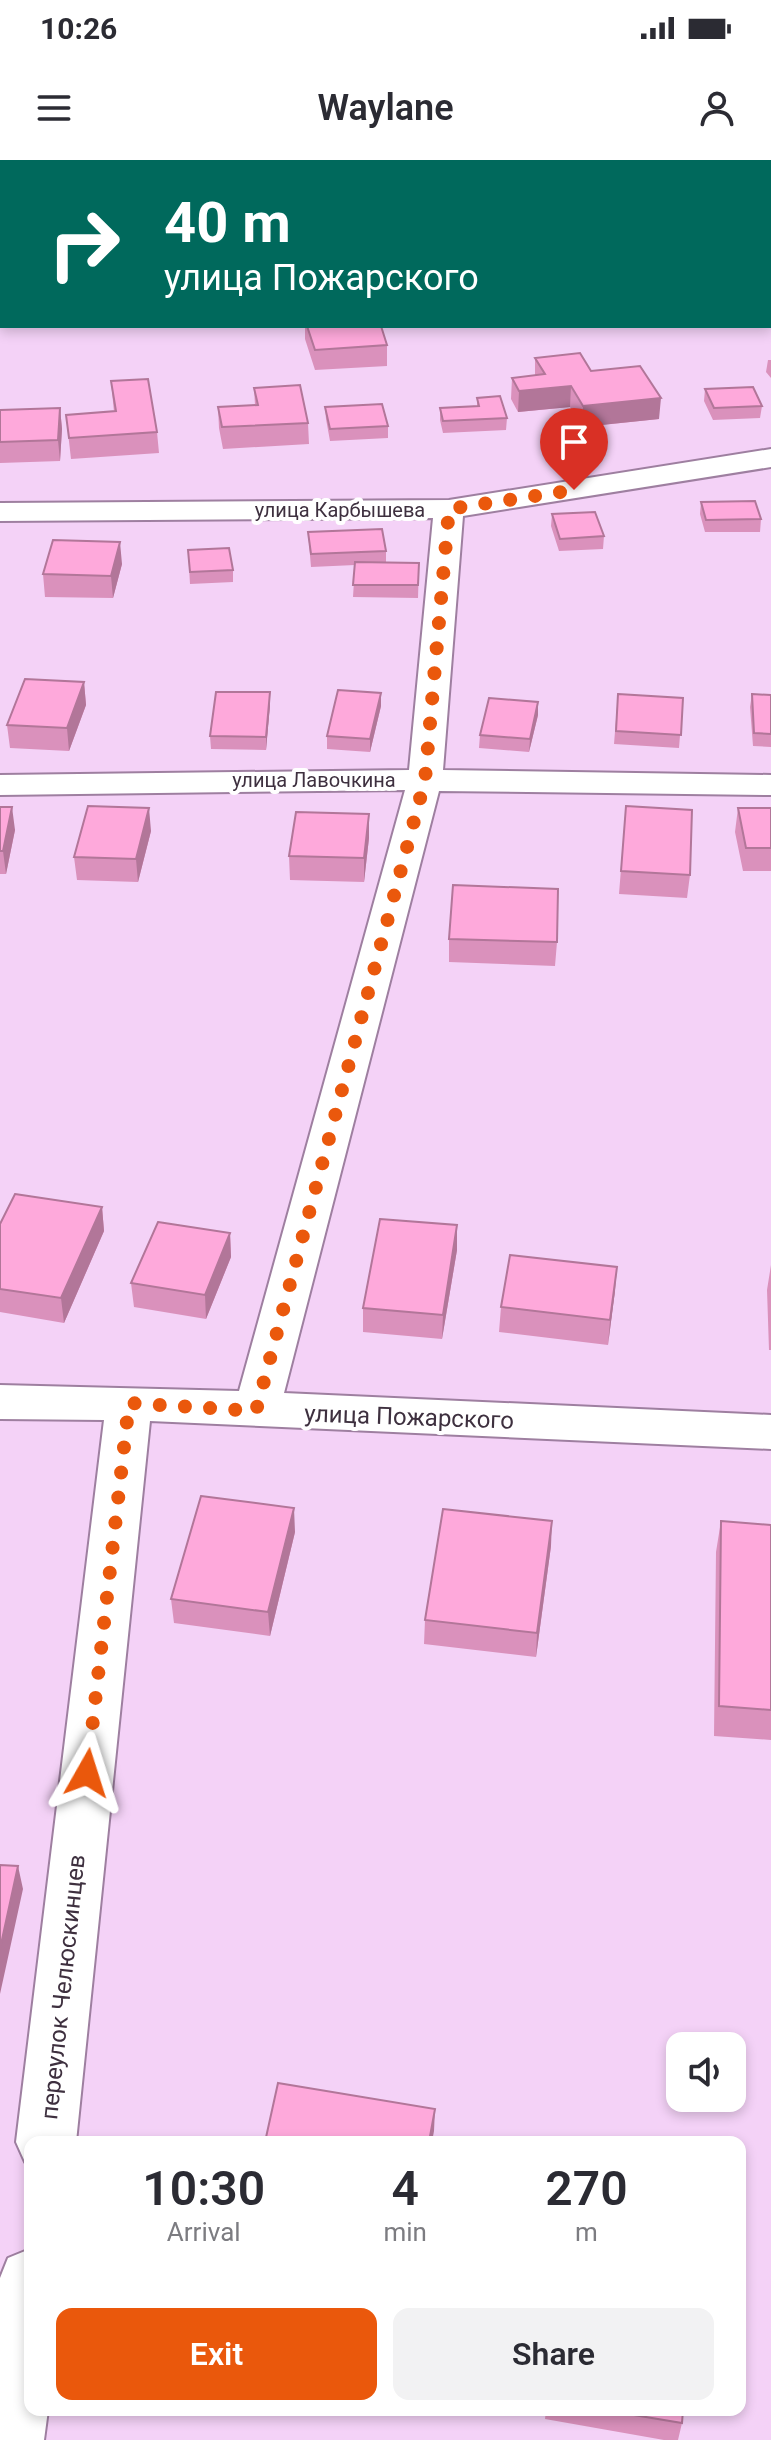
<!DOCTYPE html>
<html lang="en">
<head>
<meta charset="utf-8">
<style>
  body { margin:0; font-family:Roboto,sans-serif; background:#f2f2f3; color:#2b2b33; height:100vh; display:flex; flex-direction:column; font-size:30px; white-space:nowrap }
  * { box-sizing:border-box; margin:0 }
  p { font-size:26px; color:#7c7c81 }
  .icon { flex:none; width:44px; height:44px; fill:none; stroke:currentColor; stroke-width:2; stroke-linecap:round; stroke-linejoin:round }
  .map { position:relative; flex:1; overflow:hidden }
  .panel { position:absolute; left:24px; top:1976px; width:722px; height:280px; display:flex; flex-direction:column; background:#fff; border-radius:16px; box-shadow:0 4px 12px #0003 }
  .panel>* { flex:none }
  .guide { position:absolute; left:0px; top:0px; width:772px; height:168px; box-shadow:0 4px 12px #0003; background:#00695c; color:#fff; overflow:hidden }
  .controls { position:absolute; left:666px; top:1872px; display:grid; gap:16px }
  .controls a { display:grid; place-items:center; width:80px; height:80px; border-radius:16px; background:#fff; box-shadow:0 4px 12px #0003; font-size:40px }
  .pin { position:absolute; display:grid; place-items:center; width:68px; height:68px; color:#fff; margin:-82px -34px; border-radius:50% 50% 50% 0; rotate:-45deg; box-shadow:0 0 8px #0007 }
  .pin .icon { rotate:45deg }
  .me { position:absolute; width:88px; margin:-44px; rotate:6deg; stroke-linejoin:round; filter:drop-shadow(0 0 6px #0008) }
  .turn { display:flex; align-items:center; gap:28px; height:168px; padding:0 32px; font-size:36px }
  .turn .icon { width:104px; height:104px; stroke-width:2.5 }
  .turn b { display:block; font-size:56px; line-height:68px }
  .eta { display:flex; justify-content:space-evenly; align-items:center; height:136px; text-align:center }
  .eta b { font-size:48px; font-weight:600; line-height:56px }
  .cta { display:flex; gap:16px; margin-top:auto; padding:16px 32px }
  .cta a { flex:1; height:92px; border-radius:16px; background:#ea580c; color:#fff; font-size:32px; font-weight:600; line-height:92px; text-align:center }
  .cta a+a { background:#f2f2f3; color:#2b2b33 }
  .status { display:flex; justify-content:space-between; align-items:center; height:56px; padding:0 40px; background:#fff; direction:ltr }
  .status svg { height:22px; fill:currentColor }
  header { display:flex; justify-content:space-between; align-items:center; height:104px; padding:0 32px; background:#fff; font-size:36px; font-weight:600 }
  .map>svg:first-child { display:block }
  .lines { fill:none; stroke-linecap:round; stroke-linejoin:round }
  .minor-casing { stroke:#9e7fa0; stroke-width:4 }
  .minor { fill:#fff; fill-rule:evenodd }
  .wall { fill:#da91bc }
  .shaded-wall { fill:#b27699 }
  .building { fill:#fea9db; stroke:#b27699; stroke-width:2 }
  .route { stroke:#ea580c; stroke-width:14; stroke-dasharray:0 25.2 }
  .labels { text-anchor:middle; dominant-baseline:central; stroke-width:8; stroke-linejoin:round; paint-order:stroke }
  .far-street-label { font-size:20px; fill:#3e303f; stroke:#fff }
  .street-label { font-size:24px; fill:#3e303f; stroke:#fff }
</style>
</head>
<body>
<div class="status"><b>10:26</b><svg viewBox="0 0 49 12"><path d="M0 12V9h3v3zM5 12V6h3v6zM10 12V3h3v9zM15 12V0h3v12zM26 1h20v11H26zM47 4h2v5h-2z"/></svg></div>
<header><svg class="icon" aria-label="menu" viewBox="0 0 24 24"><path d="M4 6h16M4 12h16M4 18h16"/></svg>Waylane<svg class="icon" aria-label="person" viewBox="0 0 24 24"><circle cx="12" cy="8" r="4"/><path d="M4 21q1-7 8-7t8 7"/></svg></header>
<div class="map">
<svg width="771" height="2280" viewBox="0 0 771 2280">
  <rect width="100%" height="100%" fill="#f4d2f7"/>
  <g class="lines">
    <defs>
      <path id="minor" d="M517,0H545L515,2Z
        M771,289V307L463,356L443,610L771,615V635L439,631L284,1233L771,1255V1289L150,1261L76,1982H30V2004L25,2002L16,1982L104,1260L0,1259V1225L239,1231L405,630L0,635V615L409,610L433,358L0,361V343L449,340Z
        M30,2089V2250H48L44,2280H0V2118L8,2098Z"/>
    </defs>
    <use href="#minor" class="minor-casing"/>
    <use href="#minor" class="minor"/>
  </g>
  <path class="wall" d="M305,166H381L387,185V206L315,210L305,179Z
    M535,198L591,211L659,259L582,267L570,247L518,252L511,239L512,218L535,216Z
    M768,200H771V218L766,212Z
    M111,221L157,272L159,293L71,299L66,255L114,252Z
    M254,228L308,263L309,284L223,289L219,268L218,247L255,245Z
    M705,229L762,246L760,258L713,260L704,241Z
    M477,238L507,258L506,270L443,273L440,260V248L477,247Z
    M325,247L388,266V278L330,281L326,259Z
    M60,248L62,269L60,301L0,303V250Z
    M701,342L761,359L760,372H705L700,354Z
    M552,354L604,376L603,389L559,391L551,366Z
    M308,372L386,391V403H419L418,438L353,437L355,405L311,407Z
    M188,390L233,410V422L190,424Z
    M122,404L113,438L45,437L43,414Z
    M84,522L86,545L69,591L10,588L7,565Z
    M381,533V546L370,592L327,589V576Z
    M618,534L683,538L679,588L614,584Z
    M752,534L771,535V587L753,586L750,547Z
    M270,545L266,590L211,589L210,576Z
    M538,555L529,592L479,588L480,575Z
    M626,646L690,715L687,738L619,734Z
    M0,647L15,670L6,714H0Z
    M738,648H771V711H743L735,672Z
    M151,671L138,722L77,720L74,697Z
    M369,678L364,722L290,720L289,696Z
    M449,779L557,782L555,806L449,802Z
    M102,1047L104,1071L64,1163L0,1152V1064Z
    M457,1065V1090L442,1179L363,1172V1148Z
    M230,1073L231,1097L206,1159L134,1147L131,1123Z
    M771,1105V1190H769L767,1130Z
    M615,1131L608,1185L499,1172L501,1147Z
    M721,1361L771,1365V1580L714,1576L716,1392Z
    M295,1372L270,1476L174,1463L171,1439Z
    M551,1386L536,1497L424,1484L425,1460Z
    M546,2250H683L682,2263L678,2280H664L545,2259Z"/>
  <path class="shaded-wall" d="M571,226L570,247L518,252L519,231Z
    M661,238L659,259L582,267L583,246Z
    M60,248L62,269L60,301L58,280Z
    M120,382L122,404L113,438L111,416Z
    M84,522L86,545L69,591L67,568Z
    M270,532V545L266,590V577Z
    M381,533V546L370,592V579Z
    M538,542V555L529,592L530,579Z
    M12,647L15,670L6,714L3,691Z
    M149,648L151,671L138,722L136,699Z
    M369,654V678L364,722V698Z
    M102,1047L104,1071L64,1163L61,1138Z
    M457,1065V1090L442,1179L443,1155Z
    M230,1073L231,1097L206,1159L205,1135Z
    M617,1107L615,1131L608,1185L610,1160Z
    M294,1348L295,1372L270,1476L268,1452Z
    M552,1361L551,1386L536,1497L537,1473Z
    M18,1706L23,1729L0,1834V1789Z
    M435,1949L434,1971L432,1982H429Z"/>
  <path class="building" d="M307,166H381L387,185L315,190Z
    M580,193L591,211L640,206L661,238L583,246L571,226L519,231L512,218L545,214L535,198Z
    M148,219L157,272L69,278L66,255L116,251L111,221Z
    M300,225L308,263L222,267L218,247L258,245L254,228Z
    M753,227L762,246L714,248L705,229Z
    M500,236L507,258L443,261L440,248L479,246L477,238Z
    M382,244L388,266L330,269L325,247Z
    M60,248L58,280L0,282V250Z
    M755,341L761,359L706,360L701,342Z
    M595,352L604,376L560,379L552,354Z
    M382,369L386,391L311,394L308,372Z
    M53,380L120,382L111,416L43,414Z
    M229,388L233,410L190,412L188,390Z
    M355,402L419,403L418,425H353Z
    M25,519L84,522L67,568L7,565Z
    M338,530L381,533L370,579L327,576Z
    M216,532H270L266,577L210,576Z
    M618,534L683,538L681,575L616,571Z
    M752,534L771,535V574L754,573Z
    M489,538L538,542L530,579L480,575Z
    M88,646L149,648L136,699L74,697Z
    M626,646L692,650L690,715L621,711Z
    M0,647H12L3,691H0Z
    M738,648H771V688H746Z
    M296,652L369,654L364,698L289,696Z
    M453,725L558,729L557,782L449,779Z
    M15,1034L102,1047L61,1138L0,1129V1064Z
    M380,1059L457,1065L443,1155L363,1148Z
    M158,1062L230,1073L205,1135L131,1123Z
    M510,1095L617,1107L610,1160L501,1147Z
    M201,1336L294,1348L268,1452L171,1439Z
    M443,1349L552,1361L537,1473L425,1460Z
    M721,1361L771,1365V1550L719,1546Z
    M0,1705L18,1706L0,1789Z
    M278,1923L435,1949L429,1982H265Z
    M604,2250H683L682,2263Z"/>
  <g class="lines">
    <path class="route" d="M87,1613L129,1243L256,1251L425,620L449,349L574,330"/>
  </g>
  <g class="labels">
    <g class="far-street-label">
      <text x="340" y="350">улица Карбышева</text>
      <text x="314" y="620">улица Лавочкина</text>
    </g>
    <g class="street-label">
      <text transform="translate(409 1257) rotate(2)">улица Пожарского</text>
      <text transform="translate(63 1827) rotate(-84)">переулок Челюскинцев</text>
    </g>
  </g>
</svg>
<div class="controls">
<a><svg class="icon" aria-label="sound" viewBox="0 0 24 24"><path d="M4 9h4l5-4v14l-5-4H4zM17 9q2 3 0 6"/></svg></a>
</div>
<div class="pin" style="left:574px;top:330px;background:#d93025"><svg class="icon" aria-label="arrive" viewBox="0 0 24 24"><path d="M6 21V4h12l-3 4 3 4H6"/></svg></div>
<svg class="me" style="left:87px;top:1613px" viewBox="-20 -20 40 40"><path d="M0-17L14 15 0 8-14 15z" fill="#ea580c" stroke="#fff" stroke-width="4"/></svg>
<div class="guide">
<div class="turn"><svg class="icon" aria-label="right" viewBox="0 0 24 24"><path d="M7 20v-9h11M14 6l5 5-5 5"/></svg><div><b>40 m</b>улица Пожарского</div></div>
</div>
<section class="panel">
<div class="eta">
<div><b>10:30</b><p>Arrival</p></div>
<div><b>4</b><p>min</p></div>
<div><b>270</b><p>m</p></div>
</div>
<div class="cta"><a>Exit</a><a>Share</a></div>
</section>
</div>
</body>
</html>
